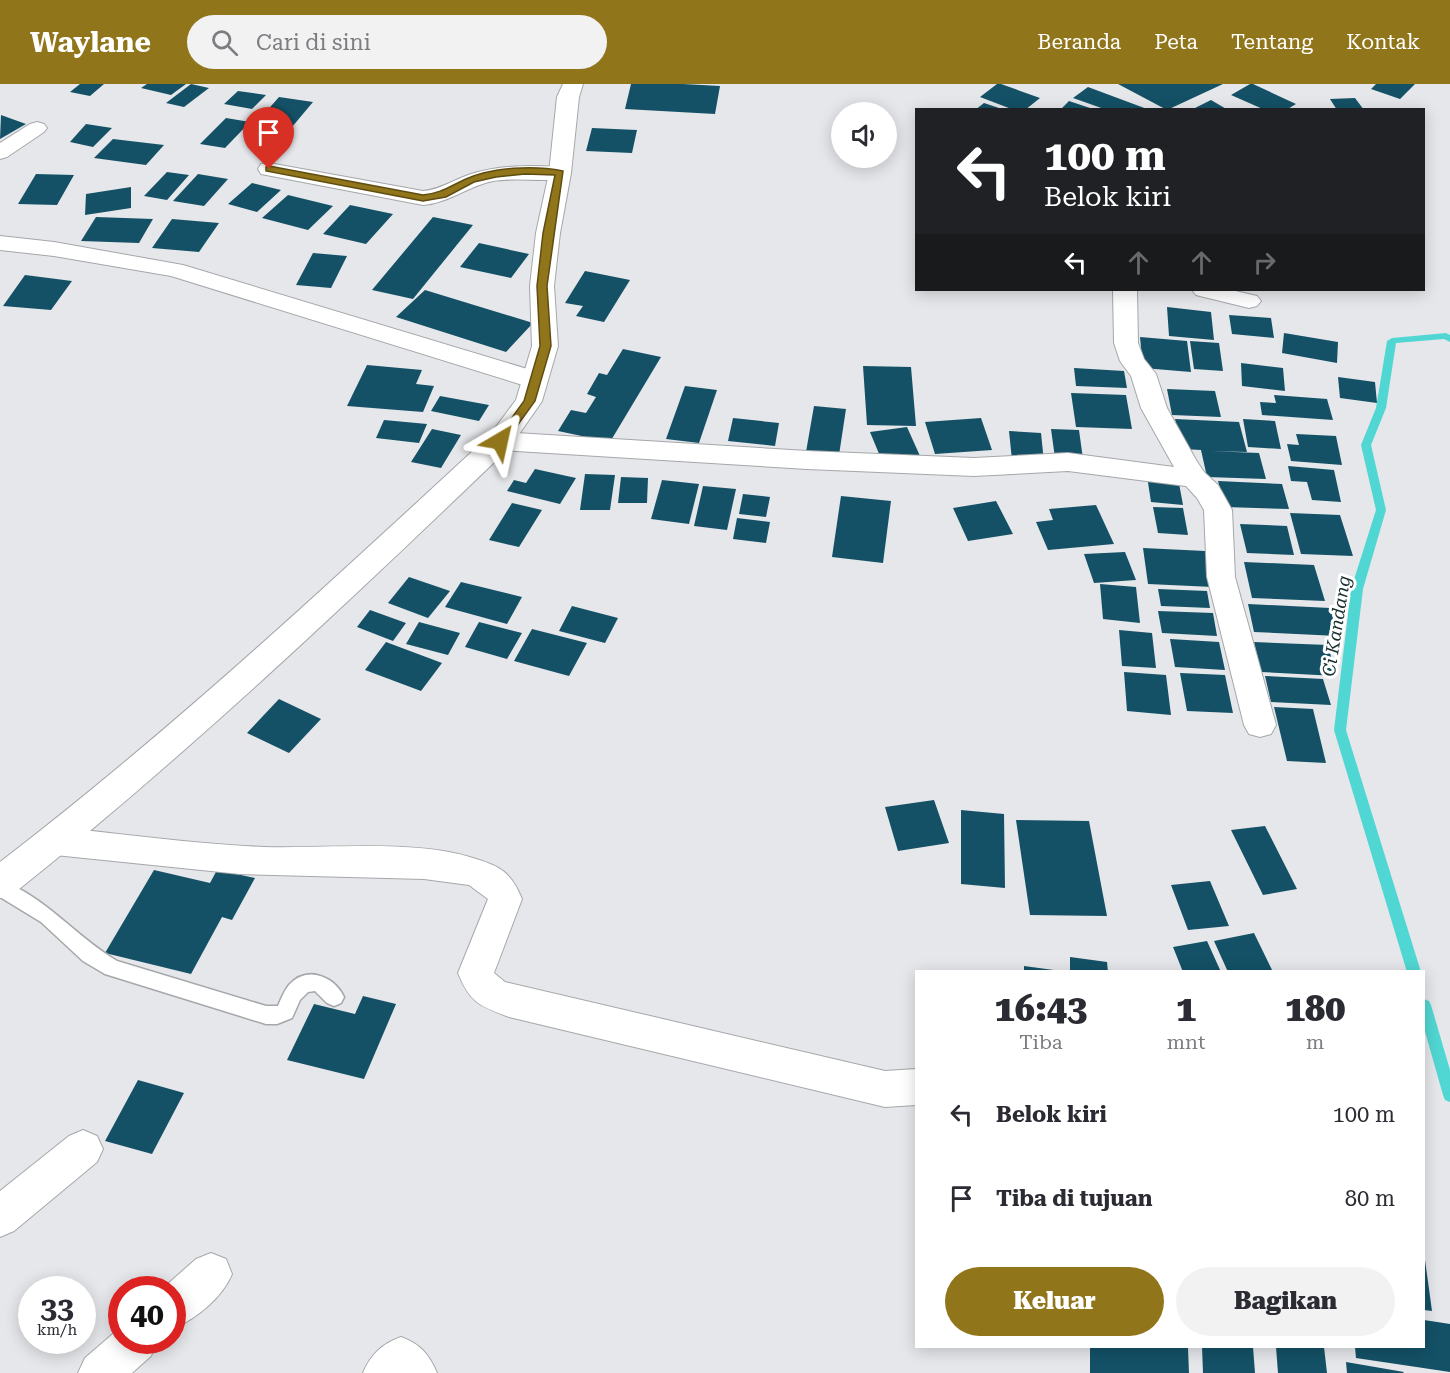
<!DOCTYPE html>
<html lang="id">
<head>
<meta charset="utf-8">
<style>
  body { margin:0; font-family:"Roboto Serif",serif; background:#f2f2f3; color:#2b2b33; height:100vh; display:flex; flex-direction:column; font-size:22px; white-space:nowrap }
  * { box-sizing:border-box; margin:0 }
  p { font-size:20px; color:#7c7c81 }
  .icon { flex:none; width:33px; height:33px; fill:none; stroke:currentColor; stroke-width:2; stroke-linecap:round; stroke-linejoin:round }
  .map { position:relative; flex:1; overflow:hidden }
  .sheet { position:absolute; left:915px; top:886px; width:510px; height:378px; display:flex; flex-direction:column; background:#fff; border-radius:0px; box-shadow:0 3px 15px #0003 }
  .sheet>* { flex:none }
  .guide { position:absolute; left:915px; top:24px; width:510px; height:183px; border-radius:0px; box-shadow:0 3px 15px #0003; background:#202124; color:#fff; overflow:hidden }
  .controls { position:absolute; left:831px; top:18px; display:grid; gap:12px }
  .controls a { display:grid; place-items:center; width:66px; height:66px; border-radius:50%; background:#fff; box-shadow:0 3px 15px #0003; font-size:30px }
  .speed { position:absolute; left:18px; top:1192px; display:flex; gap:12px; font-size:30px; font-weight:700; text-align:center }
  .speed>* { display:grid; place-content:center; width:78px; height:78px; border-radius:50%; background:#fff; box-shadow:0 3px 15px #0003; line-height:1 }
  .speed small { font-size:15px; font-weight:400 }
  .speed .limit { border:9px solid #d22; background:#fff; color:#111 }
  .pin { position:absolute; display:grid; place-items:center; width:51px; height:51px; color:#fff; margin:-62px -26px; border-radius:50% 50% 50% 0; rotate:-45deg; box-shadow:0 0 6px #0007 }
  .pin .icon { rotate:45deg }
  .me { position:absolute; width:66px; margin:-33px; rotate:36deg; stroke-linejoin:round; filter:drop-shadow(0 0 4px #0008) }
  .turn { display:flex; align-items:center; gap:21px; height:126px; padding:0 30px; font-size:27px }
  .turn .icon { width:78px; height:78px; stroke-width:2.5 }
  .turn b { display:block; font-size:42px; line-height:51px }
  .lanes { display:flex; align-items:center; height:57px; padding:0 30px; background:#0003; justify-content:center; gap:30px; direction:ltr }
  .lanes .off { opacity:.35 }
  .eta { display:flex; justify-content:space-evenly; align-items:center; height:102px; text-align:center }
  .eta b { font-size:36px; font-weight:800; line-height:42px }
  .action { display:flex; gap:12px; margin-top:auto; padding:12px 30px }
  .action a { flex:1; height:69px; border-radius:36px; background:#91751b; color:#fff; font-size:24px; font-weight:800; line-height:69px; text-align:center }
  .action a+a { background:#f2f2f3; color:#2b2b33 }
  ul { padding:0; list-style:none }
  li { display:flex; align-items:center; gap:18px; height:84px; padding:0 30px }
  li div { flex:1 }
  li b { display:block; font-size:22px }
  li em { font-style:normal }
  header { display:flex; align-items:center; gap:36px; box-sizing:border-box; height:84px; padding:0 30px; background:#91751b; color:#fff }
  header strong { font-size:28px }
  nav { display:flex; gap:33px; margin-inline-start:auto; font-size:21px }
  .search { width:420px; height:54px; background:#f2f2f3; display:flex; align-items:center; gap:15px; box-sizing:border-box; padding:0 21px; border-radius:33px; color:#7c7c81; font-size:22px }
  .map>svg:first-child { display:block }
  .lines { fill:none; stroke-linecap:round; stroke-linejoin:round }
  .stream { fill:#51d7d3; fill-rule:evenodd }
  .building { fill:#145166 }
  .service-casing { stroke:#a5a7aa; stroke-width:3 }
  .minor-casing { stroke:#a5a7aa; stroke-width:2 }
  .tertiary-casing { stroke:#a5a7aa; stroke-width:2 }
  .service { fill:#fff; fill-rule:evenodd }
  .minor { fill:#fff; fill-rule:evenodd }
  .tertiary { fill:#fff; fill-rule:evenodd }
  .route { fill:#91751b; stroke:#5e4c12; stroke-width:1.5 }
  .labels { text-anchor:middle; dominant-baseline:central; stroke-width:6; stroke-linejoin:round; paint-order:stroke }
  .water-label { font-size:18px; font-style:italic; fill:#182f2e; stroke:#fff }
</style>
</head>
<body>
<header>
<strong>Waylane</strong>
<div class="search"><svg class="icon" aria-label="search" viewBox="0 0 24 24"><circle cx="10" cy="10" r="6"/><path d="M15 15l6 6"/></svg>Cari di sini</div>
<nav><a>Beranda</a><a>Peta</a><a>Tentang</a><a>Kontak</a></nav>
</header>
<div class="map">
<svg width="1450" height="1289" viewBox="0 0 1450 1289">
  <rect width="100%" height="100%" fill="#e5e7ea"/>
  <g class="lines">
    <path class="stream" d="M1446,249L1450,251V258L1444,255L1396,259L1386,324L1371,361L1386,426L1363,505L1346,646L1421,888H1407L1334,646L1351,505L1376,426L1361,361L1376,324L1387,257L1392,254Z
      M1424,915L1429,917L1431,921L1450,986V1018L1445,1016L1443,1011L1424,944Z"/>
  </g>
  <path class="building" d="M80,0H104L90,12L70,8Z
    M147,0H186L171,11L141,4Z
    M191,0L209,4L184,23L166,19Z
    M631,0H683L720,2L715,30L625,25Z
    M997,0H1001L1040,14L1025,26H1014L980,13Z
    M1118,0H1223L1167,26Z
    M1250,0H1253L1296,20L1286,26H1265L1231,11Z
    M1376,0H1415L1400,15L1371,5Z
    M1088,3L1147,25V26H1107L1073,14Z
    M238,7L266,11L252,25L224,20Z
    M279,13L313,18L292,43L257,38Z
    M1355,14L1364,26H1337L1330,15Z
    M1211,16L1228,26H1191Z
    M1069,17L1093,25V26H1060Z
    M984,19L1002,25V26H975Z
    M1,31L26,40L0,55Z
    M226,34L250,38L225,64L200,60Z
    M86,40L112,44L93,63L70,58Z
    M592,44L637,46L632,69L586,67Z
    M113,55L164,61L146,81L94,74Z
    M167,88L189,91L167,116L144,112Z
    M36,90L74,91L57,121L18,120Z
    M198,90L228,95L204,122L173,117Z
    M252,99L281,106L257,128L228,120Z
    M131,103V124L85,131L86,110Z
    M288,111L333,122L308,146L262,134Z
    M350,121L393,130L366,160L323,150Z
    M96,133L153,135L139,159L81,157Z
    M433,133L473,141L413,215L372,206Z
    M172,135L219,139L199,168L152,164Z
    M479,159L529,170L511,194L460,183Z
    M313,169L347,172L331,204L296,201Z
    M585,187L630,196L604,238L576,232L583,222L565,219Z
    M25,191L72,197L51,226L3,222Z
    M425,206L533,239L506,268L396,233Z
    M1167,223L1211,228L1214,256L1169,252Z
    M1229,231L1271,234L1274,254L1232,250Z
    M1284,249L1338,258L1337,279L1282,269Z
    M1140,253L1187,257L1191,288L1143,284Z
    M1190,257L1219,259L1223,287L1194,285Z
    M623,265L661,273L610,358L558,347L571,326L586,329L596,313L587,310L599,289L607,291Z
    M1241,279L1283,284L1285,307L1242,302Z
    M367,281L422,286L416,300L434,302L423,328L347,322Z
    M863,282L911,283L916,342L867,341Z
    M1074,284L1124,287L1127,304L1076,302Z
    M1338,293L1375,298L1377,319L1340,314Z
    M685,302L717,306L699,359L666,355Z
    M1167,305L1215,307L1221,333L1172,331Z
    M1071,309L1126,311L1132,345L1076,343Z
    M1274,311L1327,315L1333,336L1262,331L1260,318L1276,319Z
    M440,312L489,321L479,337L431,327Z
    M814,322L846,325L839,371L806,368Z
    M733,334L779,339L775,362L728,357Z
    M981,334L992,366L935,370L925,338Z
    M1175,335L1239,338L1247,368L1210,367L1259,369L1266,395L1207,393L1201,366L1182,365Z
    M1243,335L1275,337L1281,365L1248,363Z
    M384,336L427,340L419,359L376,354Z
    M907,343L920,372L882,377L870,348Z
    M432,345L461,351L441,384L411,378Z
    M1051,345L1079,346L1083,375L1055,374Z
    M1009,347L1041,349L1044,378L1012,376Z
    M1296,350L1336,352L1342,381L1291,377L1287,360L1299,361Z
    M1288,382L1334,386L1341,418L1312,416L1307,398L1291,397Z
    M535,385L576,394L560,420L507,407L514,396L526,399Z
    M585,390L615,391L610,426H580Z
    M1147,392L1178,394L1183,421L1151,418Z
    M621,393L648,394L647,419H618Z
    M662,396L699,400L689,440L651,435Z
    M1218,397L1282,400L1289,425L1225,423Z
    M703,402L736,405L727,446L694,442Z
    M743,410L770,413L766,433L739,430Z
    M841,412L891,417L883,479L832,473Z
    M996,417L1013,450L968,457L953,424Z
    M512,419L542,426L519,463L489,456Z
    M1096,421L1114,460L1048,466L1036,438L1053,436L1049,425Z
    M1153,423L1183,424L1188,451L1158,449Z
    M1290,429L1340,431L1353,472L1301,470Z
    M737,434L770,438L766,459L733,455Z
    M1240,440L1287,442L1294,471L1247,469Z
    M1143,464L1205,467L1213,503L1148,500Z
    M1125,468L1136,496L1094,499L1084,470Z
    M1244,478L1314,481L1325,517L1252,514Z
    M409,493L450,507L428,534L388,519Z
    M461,498L522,513L507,540L445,523Z
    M1100,500L1136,503L1140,539L1103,535Z
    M1158,505L1207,507L1210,524L1161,522Z
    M1248,520L1330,524L1338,552L1254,548Z
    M572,522L618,534L605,559L559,547Z
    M370,526L406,539L393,557L357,543Z
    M1158,527L1213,529L1217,552L1162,549Z
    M419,538L460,549L448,571L406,560Z
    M479,538L522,549L507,575L465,563Z
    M532,545L587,559L569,592L514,577Z
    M1119,546L1152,549L1156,584L1122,582Z
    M1170,555L1219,558L1225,586L1175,583Z
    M386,558L442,579L421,607L365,586Z
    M1254,558L1328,561L1336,592L1261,588Z
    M1124,588L1166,591L1171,631L1127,627Z
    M1180,589L1225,591L1233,629L1187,627Z
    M1265,592L1323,595L1331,621L1271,618Z
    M279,615L321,635L289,669L247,649Z
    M1274,623L1313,625L1326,679L1287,677Z
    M934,716L949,759L898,767L885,723Z
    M961,726L1004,730L1005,804L961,800Z
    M1016,736L1089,737L1107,832L1030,831Z
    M1265,742L1297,805L1263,811L1231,746Z
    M154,786L210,799L217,786L255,794L232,836L222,833L191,890L105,869Z
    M1210,797L1229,842L1188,846L1171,801Z
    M1254,849L1273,888H1228L1214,857Z
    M1207,857L1221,888H1183L1173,863Z
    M1070,873L1107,878L1108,888H1070Z
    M1024,882L1061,887V888H1024Z
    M363,912L396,920L364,995L287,976L314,920L355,930Z
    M138,996L184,1009L152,1070L105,1057Z
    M1424,1176H1425L1432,1227L1424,1226Z
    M1424,1236L1450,1240V1288L1356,1274L1355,1263H1424Z
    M1090,1263L1188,1264L1189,1289H1090Z
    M1202,1263H1253L1255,1289H1203Z
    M1276,1263H1324L1327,1289H1278Z
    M1346,1278L1404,1288L1403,1289H1347Z"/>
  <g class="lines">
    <defs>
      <path id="service" d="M0,796C46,813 76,853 117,877L266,922H278C281,915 284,907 289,901C307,881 334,892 344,913L341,919L334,922L327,919L315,907L308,908L300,916L292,934L277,940H266L105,890L83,877L41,838L0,813Z"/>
      <path id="minor" d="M37,38L44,40L47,44L44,48L7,73L0,75V59L30,40Z
        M269,79L423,107C440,106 455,95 471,90C500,81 530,81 560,83L568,84L571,89L568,94C544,99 518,93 493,97C468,102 449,119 423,121L261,90L258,85L261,80Z
        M0,152L54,158L183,181L544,290L548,296L544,302L535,304L526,302L171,192L54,172L0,166Z
        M1113,206H1137L1138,259L1144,275L1156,290L1167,324L1196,376L1204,388L1218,401L1232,426L1235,493L1276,641L1271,650L1260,653L1249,650L1244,641L1207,493L1204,426L1197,414L1186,402L1068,387L974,392L807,385L500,366L491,363L487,357L491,351L500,348L807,367L974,374L1068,369L1174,383L1141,324L1131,292L1120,277L1114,259Z
        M1192,206H1231L1257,212L1261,217L1257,222L1249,224L1196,211Z
        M55,743C124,750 194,760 264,763C326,765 414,755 473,774C500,782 511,788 522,815L494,889L505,898L885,987L916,985V1021L885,1023L509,933C480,922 470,919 458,889L488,815L469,801L424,795L240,790L55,771L43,767L38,757L43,747Z
        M83,1046L97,1052L103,1065L97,1078L14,1147L0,1153V1107L69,1052Z
        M211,1169L226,1175L232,1190C222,1214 196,1235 172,1245V1206H161L196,1175Z
        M122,1242V1257H157L151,1272L132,1289H78L85,1274Z
        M401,1253C420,1260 429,1270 437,1289H363C371,1270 382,1260 401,1253Z"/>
      <path id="tertiary" d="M563,0H583L579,13L571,89L560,149L554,202L558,262L542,317L538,323L510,363C349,518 187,671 13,810L0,814V778C172,646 331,498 490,351L516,316L532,262L530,202L536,149L549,89L557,13Z"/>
    </defs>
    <use href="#service" class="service-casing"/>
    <use href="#minor" class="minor-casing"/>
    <use href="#tertiary" class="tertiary-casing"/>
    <use href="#service" class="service"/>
    <use href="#minor" class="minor"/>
    <use href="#tertiary" class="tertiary"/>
  </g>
  <path class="route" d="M269,82L423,111C442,109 450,102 466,95C494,83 534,81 563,87L547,202L551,262L535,317L504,360H496L495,357L524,317L540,262L537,202L543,149L555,91L525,90L496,93L474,98L446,113L423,117L266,87V83Z"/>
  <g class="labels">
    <g class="water-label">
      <text transform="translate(1336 542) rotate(-81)">Ci Kandang</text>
    </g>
  </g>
</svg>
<div class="controls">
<a><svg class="icon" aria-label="sound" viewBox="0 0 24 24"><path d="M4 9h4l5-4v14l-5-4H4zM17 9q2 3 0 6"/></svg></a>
</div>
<div class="speed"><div>33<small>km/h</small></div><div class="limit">40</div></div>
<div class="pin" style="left:269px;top:85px;background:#d93025"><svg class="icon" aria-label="arrive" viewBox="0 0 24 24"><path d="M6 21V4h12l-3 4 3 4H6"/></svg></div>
<svg class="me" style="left:500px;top:357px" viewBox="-20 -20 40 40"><path d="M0-17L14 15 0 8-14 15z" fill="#91751b" stroke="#fff" stroke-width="4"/></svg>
<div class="guide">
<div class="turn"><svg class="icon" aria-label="left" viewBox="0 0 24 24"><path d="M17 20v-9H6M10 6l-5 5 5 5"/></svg><div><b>100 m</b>Belok kiri</div></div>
<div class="lanes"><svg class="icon" aria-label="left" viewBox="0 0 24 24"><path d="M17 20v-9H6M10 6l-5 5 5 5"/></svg><svg class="icon off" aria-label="ahead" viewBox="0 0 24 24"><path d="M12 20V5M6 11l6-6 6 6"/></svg><svg class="icon off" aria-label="ahead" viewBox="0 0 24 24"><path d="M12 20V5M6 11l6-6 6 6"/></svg><svg class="icon off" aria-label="right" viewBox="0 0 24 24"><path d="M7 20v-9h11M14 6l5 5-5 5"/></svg></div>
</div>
<section class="sheet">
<div class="eta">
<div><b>16:43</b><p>Tiba</p></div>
<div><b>1</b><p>mnt</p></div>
<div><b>180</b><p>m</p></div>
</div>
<ul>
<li><svg class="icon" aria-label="left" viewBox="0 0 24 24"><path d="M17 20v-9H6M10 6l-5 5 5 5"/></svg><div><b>Belok kiri</b></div><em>100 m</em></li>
<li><svg class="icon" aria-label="arrive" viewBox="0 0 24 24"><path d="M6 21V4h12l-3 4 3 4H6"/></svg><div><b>Tiba di tujuan</b></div><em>80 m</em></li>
</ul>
<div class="action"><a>Keluar</a><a>Bagikan</a></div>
</section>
</div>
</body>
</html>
